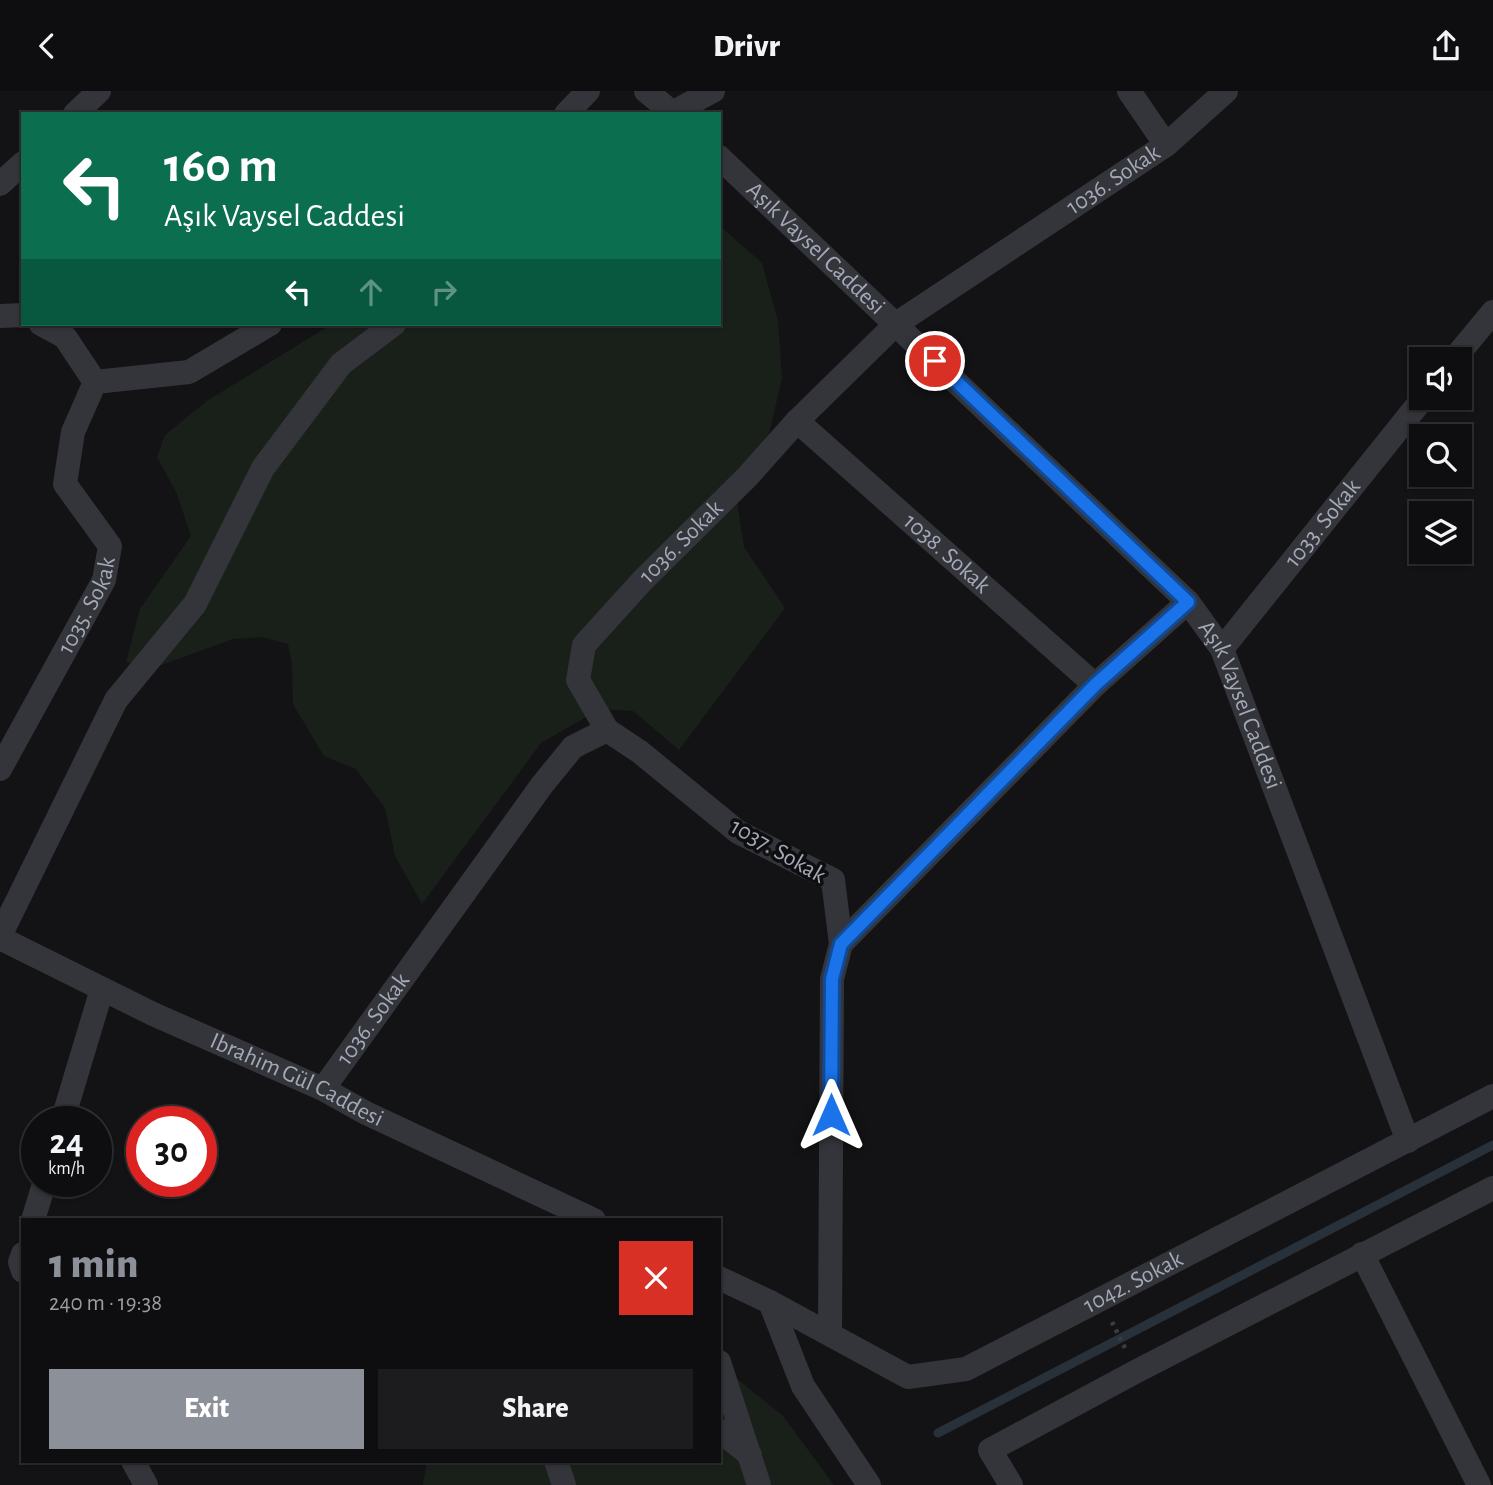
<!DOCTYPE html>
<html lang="en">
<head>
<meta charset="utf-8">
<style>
  body { margin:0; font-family:"Alegreya Sans",sans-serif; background:#1c1c1e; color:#f1f3f6; height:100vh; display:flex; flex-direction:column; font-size:26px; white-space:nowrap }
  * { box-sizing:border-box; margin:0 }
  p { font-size:23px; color:#9b9c9f }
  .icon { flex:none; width:38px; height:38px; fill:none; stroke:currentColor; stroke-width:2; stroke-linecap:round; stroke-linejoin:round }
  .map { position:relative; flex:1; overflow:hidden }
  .drawer { position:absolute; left:21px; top:1127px; width:700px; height:245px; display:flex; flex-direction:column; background:#0e0e10; border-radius:0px; box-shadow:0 2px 5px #0004,0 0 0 2px #2e2e30 }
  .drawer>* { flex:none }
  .guide { position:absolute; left:21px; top:21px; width:700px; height:214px; border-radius:0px; box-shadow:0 2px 5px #0004,0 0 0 2px #2e2e30; background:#0b6e4f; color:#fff; overflow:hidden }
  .controls { position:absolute; left:1409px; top:256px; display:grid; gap:14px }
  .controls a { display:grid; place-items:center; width:63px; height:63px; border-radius:0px; background:#0e0e10; box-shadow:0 2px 5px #0004,0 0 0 2px #2e2e30; font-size:35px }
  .speed { position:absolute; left:21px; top:1015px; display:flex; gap:14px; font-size:35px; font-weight:700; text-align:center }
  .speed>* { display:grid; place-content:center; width:91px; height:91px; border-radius:50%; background:#0e0e10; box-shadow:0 2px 5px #0004,0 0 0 2px #2e2e30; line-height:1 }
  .speed small { font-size:18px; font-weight:400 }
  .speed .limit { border:10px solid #d22; background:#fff; color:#111 }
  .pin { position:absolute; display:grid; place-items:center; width:60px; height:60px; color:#fff; margin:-30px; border:4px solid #fff; border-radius:50%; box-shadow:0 2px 7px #0007 }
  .me { position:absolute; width:77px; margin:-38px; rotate:0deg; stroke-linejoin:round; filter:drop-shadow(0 0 5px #0008) }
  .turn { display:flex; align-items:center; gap:24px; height:147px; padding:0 28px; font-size:32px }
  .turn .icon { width:91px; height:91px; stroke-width:2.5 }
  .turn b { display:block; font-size:49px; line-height:60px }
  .lanes { display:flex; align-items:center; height:66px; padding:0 28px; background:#0003; justify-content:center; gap:35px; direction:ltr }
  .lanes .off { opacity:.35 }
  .round { display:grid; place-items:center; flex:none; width:74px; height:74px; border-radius:0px; background:#1c1c1e }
  .head { display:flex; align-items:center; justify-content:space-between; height:119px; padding:0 28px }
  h1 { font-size:42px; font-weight:800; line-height:52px; color:#8c9099 }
  .button { display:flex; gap:14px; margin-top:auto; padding:14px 28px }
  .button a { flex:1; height:80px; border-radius:0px; background:#8c9099; color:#fff; font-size:28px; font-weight:800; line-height:80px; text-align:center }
  .button a+a { background:#1c1c1e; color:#f1f3f6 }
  header { display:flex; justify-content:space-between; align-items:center; height:91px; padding:0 28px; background:#0e0e10; font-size:32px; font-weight:800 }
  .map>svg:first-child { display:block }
  .green { fill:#19201a }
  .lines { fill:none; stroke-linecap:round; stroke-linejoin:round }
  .stream { stroke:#28313a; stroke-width:9 }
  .path { stroke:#3a3c41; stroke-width:4.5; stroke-dasharray:3.5 5; stroke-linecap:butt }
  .minor { stroke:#34353a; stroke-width:24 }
  .route-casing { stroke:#114b97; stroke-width:18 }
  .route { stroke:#1a73e8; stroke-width:12 }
  .labels { text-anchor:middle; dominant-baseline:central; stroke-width:7; stroke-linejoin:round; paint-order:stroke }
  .street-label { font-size:24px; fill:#a3a9b7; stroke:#0e0e10 }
</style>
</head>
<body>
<header><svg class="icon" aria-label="back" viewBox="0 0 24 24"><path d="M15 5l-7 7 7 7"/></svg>Drivr<svg class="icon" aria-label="share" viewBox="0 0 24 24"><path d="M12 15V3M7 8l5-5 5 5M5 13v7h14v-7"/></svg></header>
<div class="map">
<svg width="1493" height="1394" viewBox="0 0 1493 1394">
  <rect width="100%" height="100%" fill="#131315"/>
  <path class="green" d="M719,134L762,172L778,230L782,287L769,343L734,392L744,456L785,517L679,659L633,620L600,618L541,652L422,813L395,765L385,717L356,678L324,665L293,613L292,572L288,553L262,546L233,548L156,576L126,571L140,518L191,445L177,403L157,366L165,344L207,310L332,233H719Z
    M719,1273L783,1325L834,1394H423L427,1370H719Z"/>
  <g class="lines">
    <path class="stream" d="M938,1342L1493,1054"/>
    <path class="path" d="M1112,1231L1125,1257"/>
    <g class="minor">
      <path d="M646,0L674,23"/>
      <path d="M75,23L99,0"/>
      <path d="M566,23L588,0"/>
      <path d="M670,23L713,0"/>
      <path d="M1166,54L1226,0"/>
      <path id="s1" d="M719,66L1188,511L1222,558L1408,1050"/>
      <path d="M0,93L23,72"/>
      <path d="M0,225L23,224"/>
      <path d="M41,233L65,246L95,291"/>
      <path d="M1454,268L1493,221"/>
      <path id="s2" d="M797,330L1095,594"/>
      <path id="s3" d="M1222,558L1424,306"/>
      <path id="s4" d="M0,678L104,489L110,455L65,393L73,341L95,291L189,281L270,233"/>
      <path d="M0,845L116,609L195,513L263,377L341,273L394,233"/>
      <path id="s5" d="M0,847L153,923L323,998L366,1022L594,1129"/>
      <path id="s6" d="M841,853L833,789L738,741L640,661L607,639L578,589L584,554L643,489L748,385L797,330L896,233L1166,54L1129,0"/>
      <path id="s7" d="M323,998L542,694L573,656L607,639"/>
      <path d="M62,1031L102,898"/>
      <path d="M33,1129L45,1090"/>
      <path d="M23,1163L20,1171L23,1180"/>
      <path d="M1362,1163L1479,1394"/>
      <path d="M719,1187L770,1211L803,1295L869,1394"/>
      <path id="s8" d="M770,1211L908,1286L966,1278L1493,1005"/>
      <path d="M830,1242L832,888L841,853L1095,594L1188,511"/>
      <path d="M719,1271L759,1394"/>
      <path d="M719,1339L750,1364"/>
      <path d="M133,1370L146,1394"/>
      <path d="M556,1370L564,1394"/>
      <path d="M1011,1394L990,1359L1137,1280L1493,1097"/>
    </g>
  </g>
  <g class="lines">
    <defs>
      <path id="route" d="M831,1024L832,888L841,853L1095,594L1188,511L935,270"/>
    </defs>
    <use href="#route" class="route-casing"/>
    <use href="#route" class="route"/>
  </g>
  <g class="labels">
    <g class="street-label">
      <text stroke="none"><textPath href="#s6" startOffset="1139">1036. Sokak</textPath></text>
      <text stroke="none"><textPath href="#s1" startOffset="133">Aşık Vaysel Caddesi</textPath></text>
      <text stroke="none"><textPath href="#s3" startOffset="161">1033. Sokak</textPath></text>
      <text stroke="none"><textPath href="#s6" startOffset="572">1036. Sokak</textPath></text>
      <text stroke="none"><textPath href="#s2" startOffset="200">1038. Sokak</textPath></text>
      <text stroke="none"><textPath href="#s4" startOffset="186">1035. Sokak</textPath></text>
      <text stroke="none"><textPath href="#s1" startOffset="763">Aşık Vaysel Caddesi</textPath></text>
      <text transform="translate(778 760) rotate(30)">1037. Sokak</text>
      <text stroke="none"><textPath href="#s7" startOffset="86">1036. Sokak</textPath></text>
      <text stroke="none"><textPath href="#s5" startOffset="329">Ibrahim Gül Caddesi</textPath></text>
      <text stroke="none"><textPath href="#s8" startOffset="404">1042. Sokak</textPath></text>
    </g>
  </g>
</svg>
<div class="controls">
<a><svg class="icon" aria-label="sound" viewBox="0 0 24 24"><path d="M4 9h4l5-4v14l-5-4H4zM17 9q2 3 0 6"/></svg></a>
<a><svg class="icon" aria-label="search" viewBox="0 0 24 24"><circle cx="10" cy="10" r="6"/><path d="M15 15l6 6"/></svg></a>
<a><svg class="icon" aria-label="layers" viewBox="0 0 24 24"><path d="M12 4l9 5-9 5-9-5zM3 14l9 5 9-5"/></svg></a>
</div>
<div class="speed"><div>24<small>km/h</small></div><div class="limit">30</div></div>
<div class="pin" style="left:935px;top:270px;background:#d93025"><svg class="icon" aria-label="arrive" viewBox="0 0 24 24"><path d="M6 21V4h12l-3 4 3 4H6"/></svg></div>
<svg class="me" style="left:831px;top:1024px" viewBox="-20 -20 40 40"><path d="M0-17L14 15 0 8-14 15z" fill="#1a73e8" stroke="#fff" stroke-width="4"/></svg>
<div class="guide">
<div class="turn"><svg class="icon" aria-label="left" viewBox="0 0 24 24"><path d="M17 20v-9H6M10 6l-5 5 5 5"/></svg><div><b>160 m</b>Aşık Vaysel Caddesi</div></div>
<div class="lanes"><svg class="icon" aria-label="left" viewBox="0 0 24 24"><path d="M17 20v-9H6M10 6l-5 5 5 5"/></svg><svg class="icon off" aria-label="ahead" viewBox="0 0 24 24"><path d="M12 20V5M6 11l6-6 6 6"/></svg><svg class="icon off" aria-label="right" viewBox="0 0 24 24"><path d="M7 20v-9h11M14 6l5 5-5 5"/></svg></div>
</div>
<section class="drawer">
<div class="head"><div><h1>1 min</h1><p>240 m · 19:38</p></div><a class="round" style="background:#d93025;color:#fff"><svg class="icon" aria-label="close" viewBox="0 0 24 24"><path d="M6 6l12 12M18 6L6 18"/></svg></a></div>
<div class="button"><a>Exit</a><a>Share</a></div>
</section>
</div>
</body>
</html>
